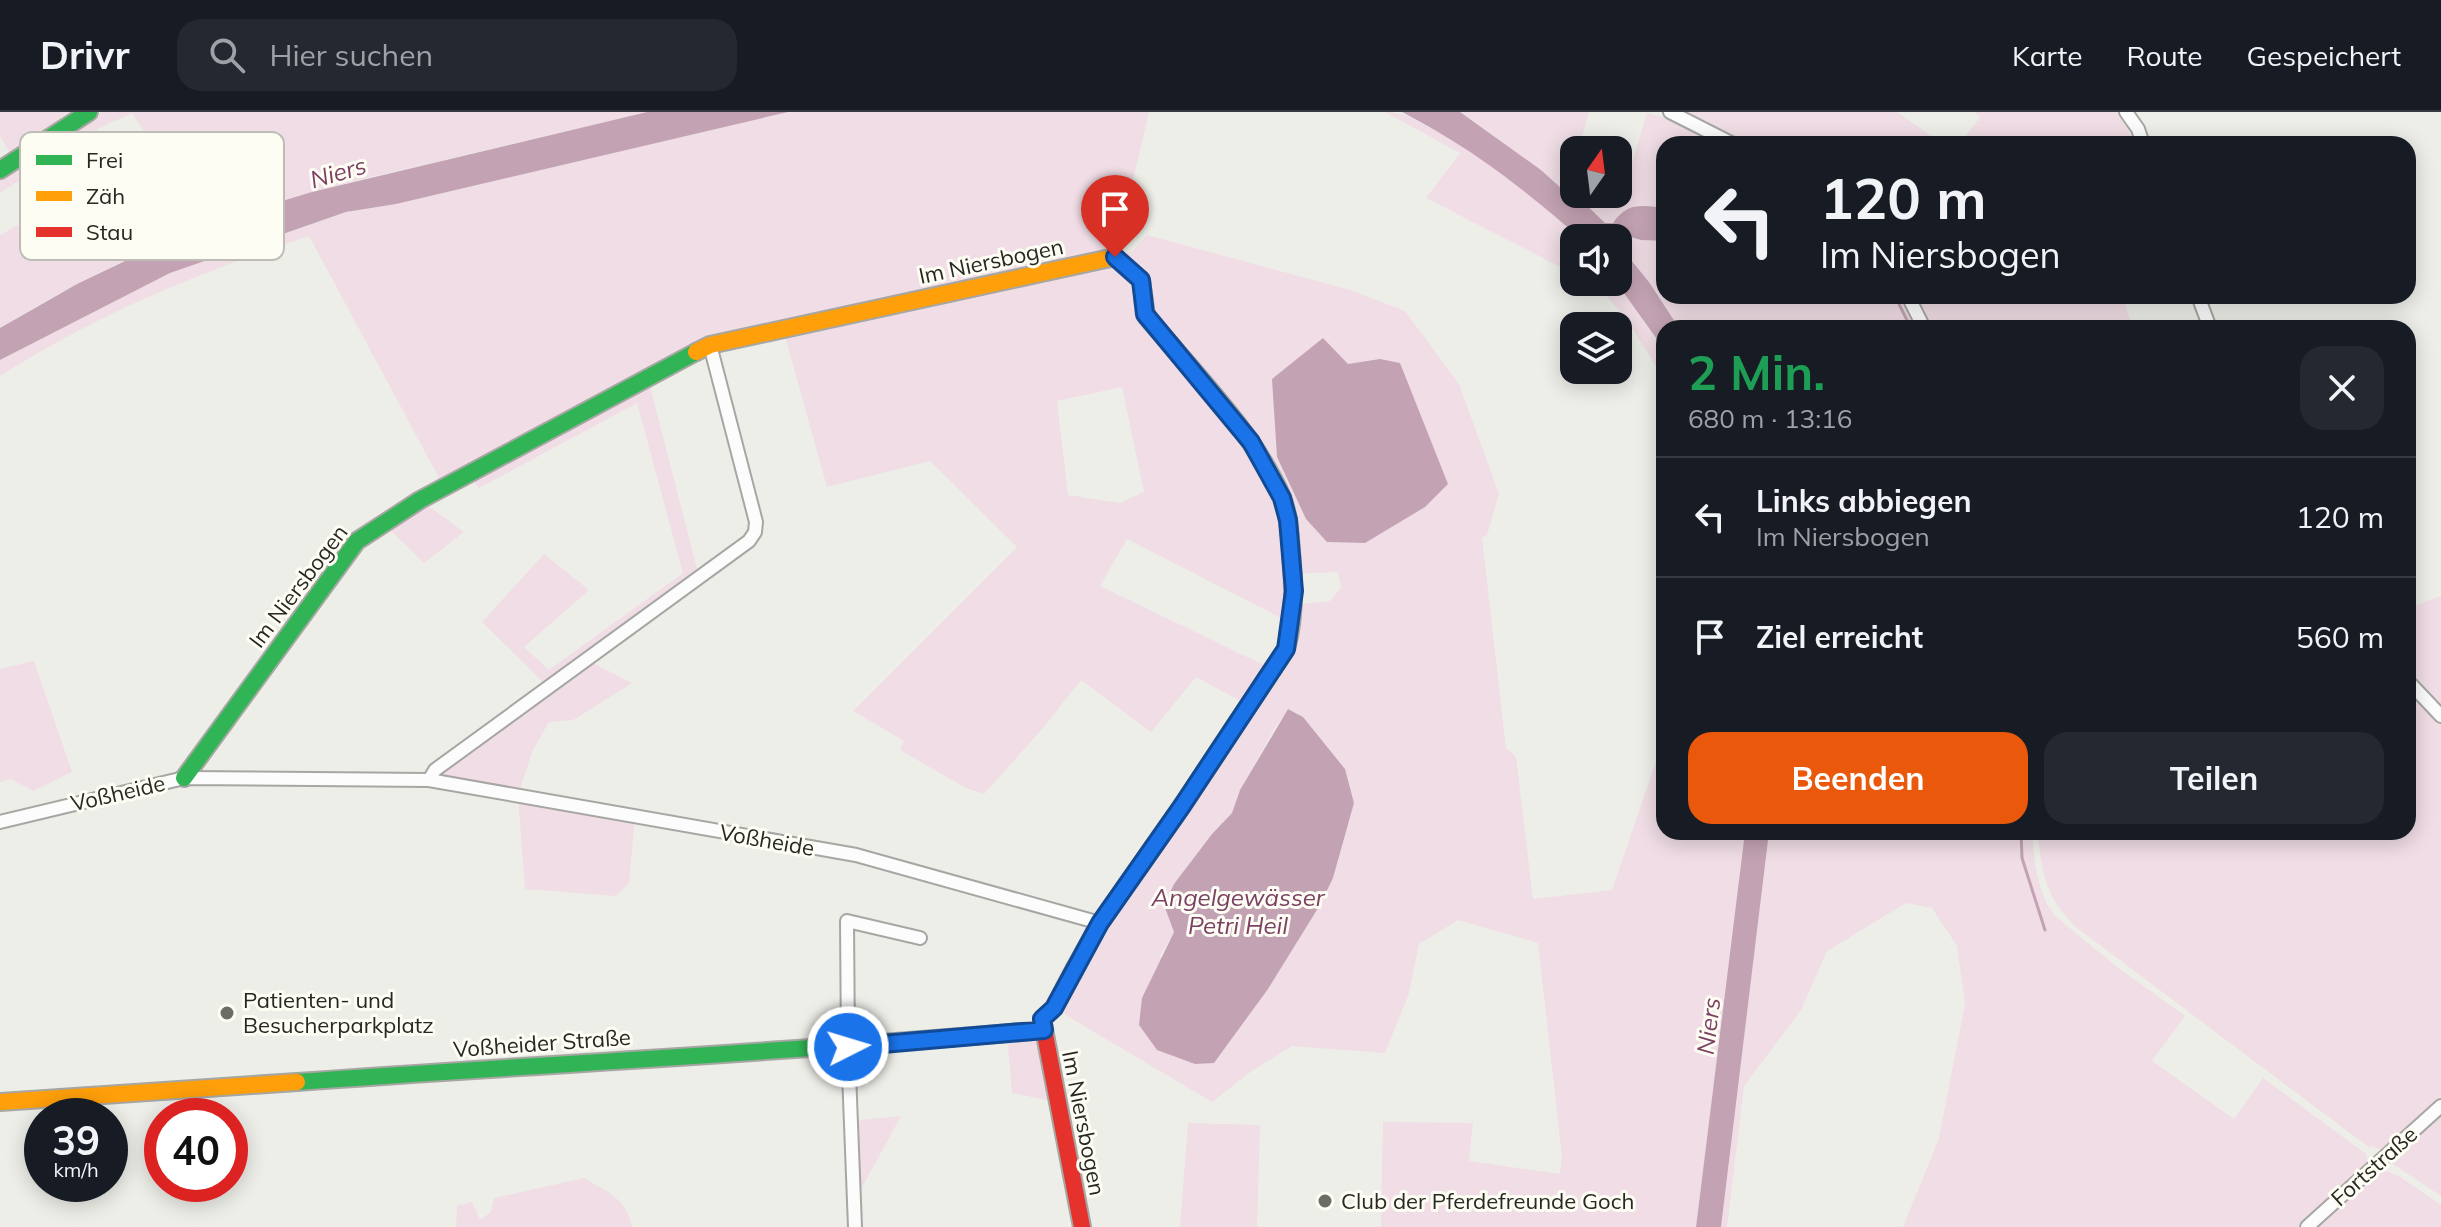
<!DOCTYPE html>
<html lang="de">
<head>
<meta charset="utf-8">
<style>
  body { margin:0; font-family:Mulish,sans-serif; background:#242831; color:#f1f3f6; height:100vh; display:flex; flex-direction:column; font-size:30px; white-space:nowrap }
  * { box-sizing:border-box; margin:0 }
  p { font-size:26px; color:#9ea1a6 }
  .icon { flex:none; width:44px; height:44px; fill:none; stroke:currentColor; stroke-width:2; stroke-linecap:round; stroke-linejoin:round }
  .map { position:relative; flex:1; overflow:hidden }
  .drawer { position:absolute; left:1656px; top:208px; width:760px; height:520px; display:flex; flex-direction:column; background:#171b24; border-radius:24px; box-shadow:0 4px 20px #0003 }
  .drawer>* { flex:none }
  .hud { position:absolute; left:1656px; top:24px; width:760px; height:168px; border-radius:24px; box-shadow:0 4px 20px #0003; background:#171b24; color:#f1f3f6; overflow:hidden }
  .needle { width:52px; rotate:14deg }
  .controls { position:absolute; left:1560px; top:24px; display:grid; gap:16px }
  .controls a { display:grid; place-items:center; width:72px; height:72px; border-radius:16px; background:#171b24; box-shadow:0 4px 20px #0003; font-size:40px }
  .speed { position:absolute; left:24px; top:986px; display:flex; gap:16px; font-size:40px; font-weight:700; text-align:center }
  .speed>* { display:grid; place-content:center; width:104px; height:104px; border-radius:50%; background:#171b24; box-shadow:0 4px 20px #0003; line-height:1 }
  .speed small { font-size:20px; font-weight:400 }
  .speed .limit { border:12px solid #d22; background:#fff; color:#111 }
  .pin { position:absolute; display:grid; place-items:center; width:68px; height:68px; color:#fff; margin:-82px -34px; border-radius:50% 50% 50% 0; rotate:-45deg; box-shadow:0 0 8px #0007 }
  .pin .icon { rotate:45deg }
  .me { position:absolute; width:88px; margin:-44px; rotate:85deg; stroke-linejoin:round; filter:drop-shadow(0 0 6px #0008) }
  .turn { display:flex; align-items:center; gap:28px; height:168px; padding:0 32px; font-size:36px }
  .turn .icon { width:104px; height:104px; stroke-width:2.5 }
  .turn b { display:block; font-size:56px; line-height:68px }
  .round { display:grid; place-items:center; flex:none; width:84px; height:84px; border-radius:24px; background:#242831 }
  .head { display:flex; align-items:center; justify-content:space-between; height:136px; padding:0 32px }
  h1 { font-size:48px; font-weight:700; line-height:60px; color:#1e9e55 }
  .cta { display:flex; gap:16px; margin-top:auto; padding:16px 32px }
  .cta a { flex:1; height:92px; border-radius:24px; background:#ea580c; color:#fff; font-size:32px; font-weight:700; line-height:92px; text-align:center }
  .cta a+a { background:#242831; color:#f1f3f6 }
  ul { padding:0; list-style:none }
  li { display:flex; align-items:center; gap:24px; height:120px; padding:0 32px; border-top:2px solid #363941 }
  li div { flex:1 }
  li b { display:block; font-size:30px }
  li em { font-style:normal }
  header { display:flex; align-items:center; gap:48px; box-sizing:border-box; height:112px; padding:0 40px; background:#171b24; border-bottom:2px solid #363941 }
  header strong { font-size:38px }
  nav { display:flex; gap:44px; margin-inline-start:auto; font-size:28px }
  .search { width:560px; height:72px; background:#242831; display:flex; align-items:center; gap:20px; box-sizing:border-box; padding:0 28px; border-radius:24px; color:#9ea1a6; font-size:30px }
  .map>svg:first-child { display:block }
  .green { fill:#f0dde5; fill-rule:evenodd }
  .water { fill:#c3a3b3 }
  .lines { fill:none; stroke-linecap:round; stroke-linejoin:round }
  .stream { stroke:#c3a3b3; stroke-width:3 }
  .street-casing { stroke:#a6a6a3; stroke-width:16 }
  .fast-casing { stroke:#a6a6a3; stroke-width:20 }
  .slow-casing { stroke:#a6a6a3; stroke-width:20 }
  .jam-casing { stroke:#a6a6a3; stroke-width:20 }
  .street { stroke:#fcfcfc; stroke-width:12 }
  .fast { stroke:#30b455; stroke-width:16 }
  .slow { stroke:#ff9f0a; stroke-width:16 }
  .jam { stroke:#e5322d; stroke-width:16 }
  .route-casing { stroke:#114b97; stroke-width:20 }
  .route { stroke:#1a73e8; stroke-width:14 }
  .poi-dot { fill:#6d6d68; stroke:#fdfdf4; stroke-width:3 }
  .labels { text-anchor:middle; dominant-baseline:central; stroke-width:6; stroke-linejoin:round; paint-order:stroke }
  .street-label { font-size:22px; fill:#272723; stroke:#fdfdf4 }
  .poi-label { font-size:22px; fill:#272723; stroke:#fdfdf4; text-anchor:start }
  .water-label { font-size:24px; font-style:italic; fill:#7b4063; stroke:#fdfdf4 }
  .key { fill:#fdfdf4; stroke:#bdbdb5; stroke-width:2 }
  .key-label { font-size:22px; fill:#272723 }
</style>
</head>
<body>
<header>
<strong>Drivr</strong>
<div class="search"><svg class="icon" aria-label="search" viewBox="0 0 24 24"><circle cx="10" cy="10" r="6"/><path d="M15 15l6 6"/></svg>Hier suchen</div>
<nav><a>Karte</a><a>Route</a><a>Gespeichert</a></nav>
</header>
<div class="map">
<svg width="2441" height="1115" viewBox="0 0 2441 1115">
  <rect width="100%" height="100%" fill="#eeeee9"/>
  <path class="green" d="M0,0H69C53,10 25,41 9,40L0,24Z
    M102,0H647C574,17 501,34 428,52C367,66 306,80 246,100C160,129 77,168 0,216V123L156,37L132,1L100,16L0,81V66Z
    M788,0H1149L1115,145L1133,139L1147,123L1350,178L1405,199L1459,272L1499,382L1487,423L1482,426L1506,636L1516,645L1533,787L1612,778L1664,626V720H1745L1696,1115H1381L1383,1010L1473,1011L1469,1049L1560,1062L1562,1044L1538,831L1458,808L1419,832L1409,881L1385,941L1292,934L1253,958L1212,990L1054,896L1248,593L1196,565L1151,620L1081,568L1043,616L984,682L966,676L900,638L904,629L853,599L1017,435L930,349L827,375L783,217L710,233L648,266L699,465L587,548L632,571L573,608L549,610L533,638L518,683L635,705L629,771L616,784L525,777L518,684L429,668L548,575L482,510L544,442L589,478L524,535L549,558L683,461L637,291L479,376L468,362L444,375L309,124C200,160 97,202 0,264V248L170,161L346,100L396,92ZM1323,226L1348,253L1365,431L1327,430L1306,407L1277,345L1273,267ZM1122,275L1144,380L1120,391L1068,383L1057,289ZM1127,427L1291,511L1272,557L1100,474ZM1338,460L1341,475L1330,489L1293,493V462ZM1289,597L1303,605L1345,657L1354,691L1333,766L1320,793L1268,877L1214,951L1160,844L1174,820V773L1212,722L1232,701L1240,678L1276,614Z
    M1385,0C1440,0 1538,90 1580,126H1574V162L1426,86L1460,41Z
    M1460,0H1589L1578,38H1574V51L1567,75L1574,81L1562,77L1541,58Z
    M1684,0H1897L1942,32H1742Z
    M1974,0H2117L2136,32H1960L1980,5Z
    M1647,1L1675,8L1724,32H1664V96C1642,94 1626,111 1605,111L1575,82H1618V79L1624,78Z
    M1613,119L1641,128L1664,129V184H1904L1920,216H1679L1649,170L1618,131V126H1615Z
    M1589,170H1616L1664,237V268C1647,240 1617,185 1589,170Z
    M1914,184H2122L2133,216H1929Z
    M420,388L464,420L424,451L383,411Z
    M2441,484V599L2408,563V496Z
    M34,549L72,660L33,679L11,667L0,670V557Z
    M2408,578L2441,613V984L2381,1038L2371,1034L2370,1036L2077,816C2046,786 2041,762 2038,720H2408Z
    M1769,720H2032C2034,749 2037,779 2054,803L2117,855L2185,904L2152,949L2234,1007L2263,966L2366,1042L2368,1050L2298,1115H1903L1939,1026L1965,892L1957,834L1932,796L1906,791L1827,839L1801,898L1744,974L1727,1115H1721Z
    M1044,918L1056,990L1012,981L1007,921Z
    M2441,1001V1084L2387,1048L2391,1045L2393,1046Z
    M901,1004L854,1090L851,1009Z
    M1188,1011L1260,1013L1257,1115H1180Z
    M2379,1056L2399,1064L2441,1093V1115H2315Z
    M584,1066C608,1080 626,1086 632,1115H456L457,1094L472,1090L480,1108L491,1100L494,1086Z"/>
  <path class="water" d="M647,0H788L396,92L346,100L170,161L0,248V216L77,172L125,149L178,125L246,100L312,80Z
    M1402,0H1460L1541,58L1562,77L1572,79L1605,111H1613C1627,91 1639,93 1664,96V129L1641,128L1613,120L1615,126H1580C1520,74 1473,37 1402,0Z
    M1618,132L1649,170L1679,216H1664V237L1616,170H1618Z
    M1323,226L1348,252L1380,247L1400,251L1448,372L1425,395L1365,431L1327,430L1306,407L1277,345L1272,267Z
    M1288,597L1303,605L1345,657L1354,691L1333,766L1320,793L1268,877L1214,951L1195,952L1157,938L1139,913L1142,886L1174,820L1164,793L1174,772L1212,722L1232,701L1240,678Z
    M1745,720H1769L1721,1115H1696Z"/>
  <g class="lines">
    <path class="stream" d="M1895,184L1911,216
      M2021,720L2022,746L2045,818"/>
    <defs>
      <path id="street" d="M1670,0L1733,32
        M2126,0L2138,17L2143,32
        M1908,184L1924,216
        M2198,184L2210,216
        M2408,569L2441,604
        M429,668L435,658L749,429L755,420L756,410L710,233
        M0,710L184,666L429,668L856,743L1100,811
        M855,1115L848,935L847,809L920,826
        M2307,1115L2441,994"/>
      <path id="fast" d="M0,58L89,0
        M184,666L357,429L420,388L696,240
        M1075,856L1100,811L1182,694L1286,537C1294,510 1294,480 1292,452C1290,430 1290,406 1282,385C1253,319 1192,259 1146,204
        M297,970C546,952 795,940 1044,918"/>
      <path id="slow" d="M696,240L710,233L1115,145L1141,168L1146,204
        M0,990L297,970"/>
      <path id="jam" d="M1075,856L1054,896L1042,907L1082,1115"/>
    </defs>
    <use href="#street" class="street-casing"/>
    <use href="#fast" class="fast-casing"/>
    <use href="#slow" class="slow-casing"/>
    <use href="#jam" class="jam-casing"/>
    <use href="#street" class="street"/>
    <use href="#fast" class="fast"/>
    <use href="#slow" class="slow"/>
    <use href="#jam" class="jam"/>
  </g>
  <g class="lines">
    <defs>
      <path id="route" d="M848,935L1044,918L1042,907L1054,896L1100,811L1182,694L1286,537L1294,479L1288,408L1282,386L1251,330L1145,202L1141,168L1115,145"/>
    </defs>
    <use href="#route" class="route-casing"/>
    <use href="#route" class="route"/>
  </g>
  <g class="poi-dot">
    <circle cx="227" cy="901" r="8"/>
    <circle cx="1325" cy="1089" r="8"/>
  </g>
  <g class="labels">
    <g class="street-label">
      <text transform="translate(991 149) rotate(-12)">Im Niersbogen</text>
      <text transform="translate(298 474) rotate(-53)">Im Niersbogen</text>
      <text transform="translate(118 681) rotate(-13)">Voßheide</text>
      <text transform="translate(767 728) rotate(10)">Voßheide</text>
      <text transform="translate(542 931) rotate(-4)">Voßheider Straße</text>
      <text transform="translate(1084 1011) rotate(79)">Im Niersbogen</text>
      <text transform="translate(2374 1054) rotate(-42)">Fortstraße</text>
    </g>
    <g class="poi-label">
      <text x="243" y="888">Patienten- und<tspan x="243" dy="25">Besucherparkplatz</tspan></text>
      <text x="1341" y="1089">Club der Pferdefreunde Goch</text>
    </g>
    <g class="water-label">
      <text transform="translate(338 60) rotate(-16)">Niers</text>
      <text x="1238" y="785">Angelgewässer<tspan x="1238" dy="28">Petri Heil</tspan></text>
      <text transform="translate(1708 914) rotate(-83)">Niers</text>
    </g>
  </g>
  <rect x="20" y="20" width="264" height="128" rx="12" class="key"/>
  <rect x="36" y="43" width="36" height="10" fill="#30b455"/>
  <rect x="36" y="79" width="36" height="10" fill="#ff9f0a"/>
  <rect x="36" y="115" width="36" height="10" fill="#e5322d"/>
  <g class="key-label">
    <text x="86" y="56">Frei</text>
    <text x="86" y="92">Zäh</text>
    <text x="86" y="128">Stau</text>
  </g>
</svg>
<div class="controls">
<a><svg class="needle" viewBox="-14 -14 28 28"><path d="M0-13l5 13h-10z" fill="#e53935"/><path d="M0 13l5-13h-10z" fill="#9ea1a6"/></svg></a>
<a><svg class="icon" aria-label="sound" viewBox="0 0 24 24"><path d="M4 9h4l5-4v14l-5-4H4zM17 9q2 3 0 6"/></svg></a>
<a><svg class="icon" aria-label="layers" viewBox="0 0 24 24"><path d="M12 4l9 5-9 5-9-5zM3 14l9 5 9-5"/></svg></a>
</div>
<div class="speed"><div>39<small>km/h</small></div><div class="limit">40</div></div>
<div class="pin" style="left:1115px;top:145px;background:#d93025"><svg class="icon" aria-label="arrive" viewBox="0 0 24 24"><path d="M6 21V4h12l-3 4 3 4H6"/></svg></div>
<svg class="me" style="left:848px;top:935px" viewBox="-20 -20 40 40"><circle r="17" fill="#1a73e8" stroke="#fff" stroke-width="3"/><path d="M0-11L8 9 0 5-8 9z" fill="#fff"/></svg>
<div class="hud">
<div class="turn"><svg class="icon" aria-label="left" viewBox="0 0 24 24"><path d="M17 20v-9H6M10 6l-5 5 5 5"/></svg><div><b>120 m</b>Im Niersbogen</div></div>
</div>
<section class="drawer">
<div class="head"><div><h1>2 Min.</h1><p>680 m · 13:16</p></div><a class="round"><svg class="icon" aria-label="close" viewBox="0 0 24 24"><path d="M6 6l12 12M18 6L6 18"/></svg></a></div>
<ul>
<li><svg class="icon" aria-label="left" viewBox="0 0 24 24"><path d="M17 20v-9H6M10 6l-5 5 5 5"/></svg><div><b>Links abbiegen</b><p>Im Niersbogen</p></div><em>120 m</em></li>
<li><svg class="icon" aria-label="arrive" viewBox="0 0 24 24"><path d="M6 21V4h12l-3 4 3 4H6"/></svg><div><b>Ziel erreicht</b></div><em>560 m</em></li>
</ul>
<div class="cta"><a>Beenden</a><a>Teilen</a></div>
</section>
</div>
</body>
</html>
